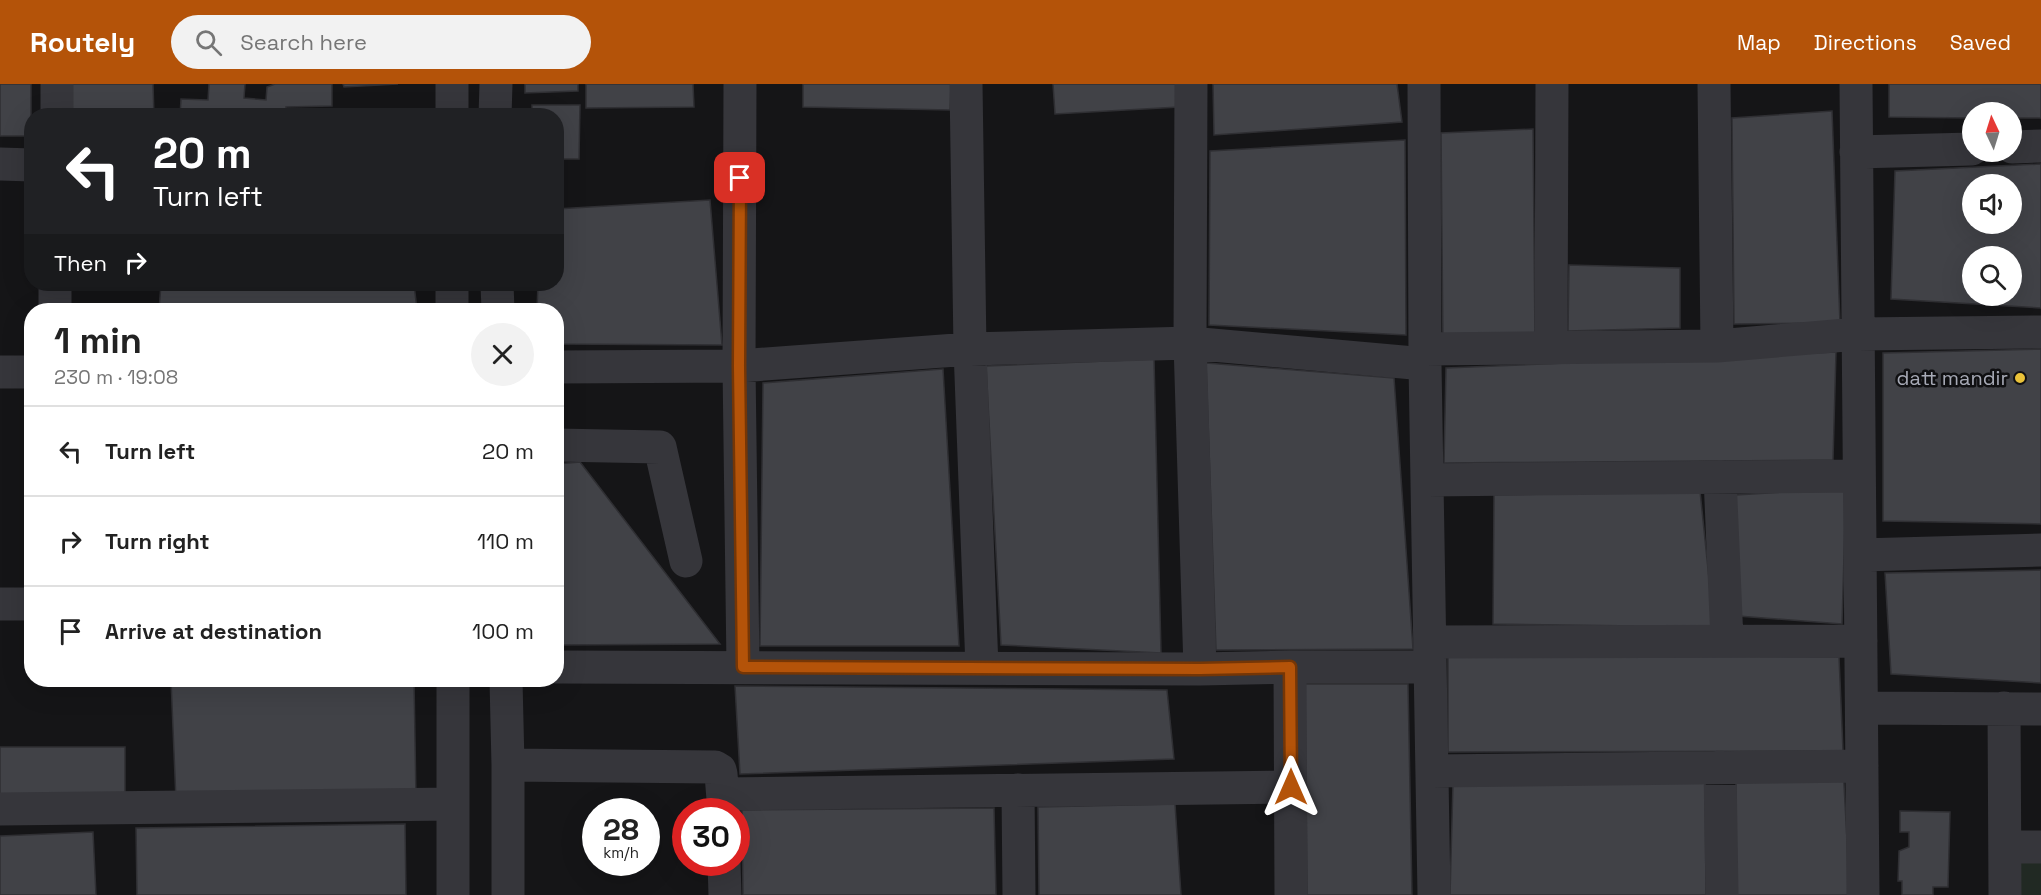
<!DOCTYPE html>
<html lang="en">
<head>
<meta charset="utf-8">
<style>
  body { margin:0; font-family:"Space Grotesk",sans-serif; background:#f2f2f2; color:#222; height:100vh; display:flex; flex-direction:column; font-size:22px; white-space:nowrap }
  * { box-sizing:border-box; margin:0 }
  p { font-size:20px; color:#767676 }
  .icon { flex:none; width:33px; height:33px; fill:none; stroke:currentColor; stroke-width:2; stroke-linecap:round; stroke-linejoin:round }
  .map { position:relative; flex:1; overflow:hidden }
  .details { position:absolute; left:24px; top:219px; width:540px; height:384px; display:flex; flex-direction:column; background:#fff; border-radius:24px; box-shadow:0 6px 24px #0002 }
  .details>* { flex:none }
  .top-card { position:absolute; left:24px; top:24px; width:540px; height:183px; border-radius:24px; box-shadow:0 6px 24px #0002; background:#202124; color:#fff; overflow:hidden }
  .needle { width:39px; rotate:356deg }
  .tools { position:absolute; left:1962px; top:18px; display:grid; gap:12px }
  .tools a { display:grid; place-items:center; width:60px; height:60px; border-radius:50%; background:#fff; box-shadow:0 6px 24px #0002; font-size:30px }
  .speed { position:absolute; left:582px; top:714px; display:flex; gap:12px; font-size:30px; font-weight:700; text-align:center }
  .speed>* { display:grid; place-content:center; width:78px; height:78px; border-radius:50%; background:#fff; box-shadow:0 6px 24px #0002; line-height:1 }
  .speed small { font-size:15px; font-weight:400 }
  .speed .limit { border:9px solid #d22; background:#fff; color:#111 }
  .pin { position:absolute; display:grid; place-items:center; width:51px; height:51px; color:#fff; margin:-26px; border-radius:12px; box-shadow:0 3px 9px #0006 }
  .me { position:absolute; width:66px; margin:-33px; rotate:0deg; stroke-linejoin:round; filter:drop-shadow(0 0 4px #0008) }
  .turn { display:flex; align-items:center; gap:21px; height:126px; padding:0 30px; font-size:27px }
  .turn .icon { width:78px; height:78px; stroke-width:2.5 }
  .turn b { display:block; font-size:42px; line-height:51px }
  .then { display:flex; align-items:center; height:57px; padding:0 30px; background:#0003; gap:12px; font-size:22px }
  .round { display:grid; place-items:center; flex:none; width:63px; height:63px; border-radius:32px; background:#f2f2f2 }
  .overview { display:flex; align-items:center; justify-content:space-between; height:102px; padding:0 30px }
  h1 { font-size:36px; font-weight:700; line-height:45px }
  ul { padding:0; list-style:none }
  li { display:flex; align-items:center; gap:18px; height:90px; padding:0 30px; border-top:2px solid #e0e0e0 }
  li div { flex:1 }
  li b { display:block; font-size:22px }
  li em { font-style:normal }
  header { display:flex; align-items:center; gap:36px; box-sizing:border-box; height:84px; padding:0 30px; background:#b45309; color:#fff }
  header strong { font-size:28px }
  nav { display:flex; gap:33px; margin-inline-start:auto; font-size:21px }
  .search { width:420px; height:54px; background:#f2f2f2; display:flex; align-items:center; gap:15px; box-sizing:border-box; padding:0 21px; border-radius:33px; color:#767676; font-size:22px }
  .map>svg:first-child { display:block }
  .green { fill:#212923 }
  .building { fill:#414247; stroke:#2f2f33; stroke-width:1.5; fill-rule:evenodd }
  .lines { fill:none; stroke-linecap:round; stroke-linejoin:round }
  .minor { stroke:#36363b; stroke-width:33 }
  .route-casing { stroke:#753606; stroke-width:15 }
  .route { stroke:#b45309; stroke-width:10 }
  .poi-dot { fill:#eac239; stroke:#101012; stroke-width:2 }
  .labels { text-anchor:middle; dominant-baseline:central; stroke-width:5; stroke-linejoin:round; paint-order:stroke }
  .poi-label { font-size:20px; fill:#a7aab6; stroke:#101012; text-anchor:end }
</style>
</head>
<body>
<header>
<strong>Routely</strong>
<div class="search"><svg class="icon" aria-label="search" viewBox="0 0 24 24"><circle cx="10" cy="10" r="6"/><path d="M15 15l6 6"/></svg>Search here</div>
<nav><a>Map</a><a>Directions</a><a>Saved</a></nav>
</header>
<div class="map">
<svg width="2041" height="811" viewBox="0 0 2041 811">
  <rect width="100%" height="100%" fill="#151517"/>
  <path class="green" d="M2041,776V811H2017L2016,777Z"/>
  <path class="building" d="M0,0H31V52H0Z
    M65,0H153L154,32H65Z
    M209,0H245L244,14L266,16L267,3L275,0H332V22L286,23L287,32H180L181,15L208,16Z
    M343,0H398L344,3Z
    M525,0H578V7L525,9Z
    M586,0H693L694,23L586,24Z
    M803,0H951L950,26L803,23Z
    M1053,0H1178L1179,23L1055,30Z
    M1213,0H1397L1402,38L1214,51Z
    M1889,0H2041V34H2012V28H1972V34L1889,33Z
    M532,21H580L579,75H556V32H532Z
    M1832,27L1840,239L1734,240L1732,34Z
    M1533,45L1535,253L1443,265L1441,49Z
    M1405,56L1406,251L1209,241L1210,67Z
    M2041,80V224L1891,215L1895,87ZM1972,100H2012V140H1972ZM1972,172H2012V212H1972Z
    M710,116L722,261L556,260V226H537L538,200H556V125Z
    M1569,181L1680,184V244L1568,247Z
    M161,200H414L417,226H159Z
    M2041,265V440L1883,437V269Z
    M1836,268L1833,376L1444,379L1446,284Z
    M1154,275L1161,569L1001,561L986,282Z
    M1206,279L1394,294L1413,565L1216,566Z
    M943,285L959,562H760L763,299Z
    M580,378L720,560L556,561V380Z
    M1846,404L1842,540L1738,532L1736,411Z
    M1700,407L1714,543L1493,540L1494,411Z
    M2041,486V599L1891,590L1885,489Z
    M1448,570L1839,573L1843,667L1448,668Z
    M171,596H414L416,715L176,717Z
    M1305,600H1408L1412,811H1307Z
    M735,602L1167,606L1174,675L740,690Z
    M0,663H125V716H0Z
    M1843,682L1850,811H1735L1736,696Z
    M1705,684L1706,811H1450L1453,699Z
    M1175,720L1181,811H1039L1038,723Z
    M994,724L996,811H743L742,726Z
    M1900,727L1950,728L1948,803H1933V811H1902V797H1898L1899,767L1909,763V748H1900Z
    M405,740L406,811H137L136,744Z
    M93,748L96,811H0V752Z"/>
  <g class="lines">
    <path class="minor" d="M452,0V32
      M740,0L739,282L743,583
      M966,0L970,265L982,584
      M1191,0L1190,259L1200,585
      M1424,0L1425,280L1434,811
      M1714,0L1717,262
      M1856,0L1863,811
      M57,32V0
      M495,32L496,0
      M2012,63L2041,62
      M1856,68L1972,65
      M0,80L32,81
      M452,200V226
      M497,200L498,226
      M55,226V200
      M1551,264L1552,0
      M1425,265L1717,262L1858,250L2041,248
      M556,283L739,282L970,265L1190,259L1425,280
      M0,288H32
      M556,361L660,363L686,477
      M1720,393L1727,557
      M1427,396L1859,392
      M1860,471L2041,466
      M0,520H32
      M1430,558L1861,557
      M556,583L1200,585L1290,583H1430
      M1290,583L1291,811
      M453,596V811
      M506,596L508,681V811
      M1862,624L2041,625
      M2004,624L2005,811
      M508,681L715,683L720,686L721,690L724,728
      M1720,683L1722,811
      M1432,687L1862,682
      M1018,706L1019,811
      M724,710L1291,703
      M0,725L453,720
      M2005,763H2041
      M724,778L725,811"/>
  </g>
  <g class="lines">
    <defs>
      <path id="route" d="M740,94L739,282L743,583L1200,585L1290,583L1291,703"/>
    </defs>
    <use href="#route" class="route-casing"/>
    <use href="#route" class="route"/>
  </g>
  <circle class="poi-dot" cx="2020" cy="294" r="6"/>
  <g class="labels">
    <g class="poi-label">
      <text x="2008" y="294">datt mandir</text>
    </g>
  </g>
</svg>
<div class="tools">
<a><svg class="needle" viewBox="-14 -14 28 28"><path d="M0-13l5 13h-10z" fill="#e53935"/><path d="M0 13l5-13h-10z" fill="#767676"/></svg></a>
<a><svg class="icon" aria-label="sound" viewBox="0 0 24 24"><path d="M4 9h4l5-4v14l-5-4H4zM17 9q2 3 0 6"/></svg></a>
<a><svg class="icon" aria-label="search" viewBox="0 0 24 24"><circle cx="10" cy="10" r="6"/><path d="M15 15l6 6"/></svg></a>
</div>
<div class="speed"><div>28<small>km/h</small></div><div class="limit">30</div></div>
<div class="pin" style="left:740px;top:94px;background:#d93025"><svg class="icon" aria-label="arrive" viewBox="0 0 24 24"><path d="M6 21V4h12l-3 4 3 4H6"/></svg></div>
<svg class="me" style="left:1291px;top:703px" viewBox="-20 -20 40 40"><path d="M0-17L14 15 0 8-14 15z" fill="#b45309" stroke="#fff" stroke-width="4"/></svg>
<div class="top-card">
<div class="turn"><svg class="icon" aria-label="left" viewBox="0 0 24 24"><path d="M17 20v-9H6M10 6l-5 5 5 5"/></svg><div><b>20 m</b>Turn left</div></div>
<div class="then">Then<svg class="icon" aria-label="right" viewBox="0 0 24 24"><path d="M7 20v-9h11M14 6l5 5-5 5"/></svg></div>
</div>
<section class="details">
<div class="overview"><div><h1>1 min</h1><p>230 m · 19:08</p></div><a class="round"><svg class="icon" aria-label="close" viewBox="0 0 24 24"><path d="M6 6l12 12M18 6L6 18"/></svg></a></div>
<ul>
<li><svg class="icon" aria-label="left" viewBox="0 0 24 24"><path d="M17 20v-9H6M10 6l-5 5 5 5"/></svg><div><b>Turn left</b></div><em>20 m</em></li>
<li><svg class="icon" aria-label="right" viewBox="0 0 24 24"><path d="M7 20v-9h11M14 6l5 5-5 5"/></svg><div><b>Turn right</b></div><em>110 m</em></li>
<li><svg class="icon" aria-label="arrive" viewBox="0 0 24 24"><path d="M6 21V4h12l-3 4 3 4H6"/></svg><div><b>Arrive at destination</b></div><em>100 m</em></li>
</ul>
</section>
</div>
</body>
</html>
